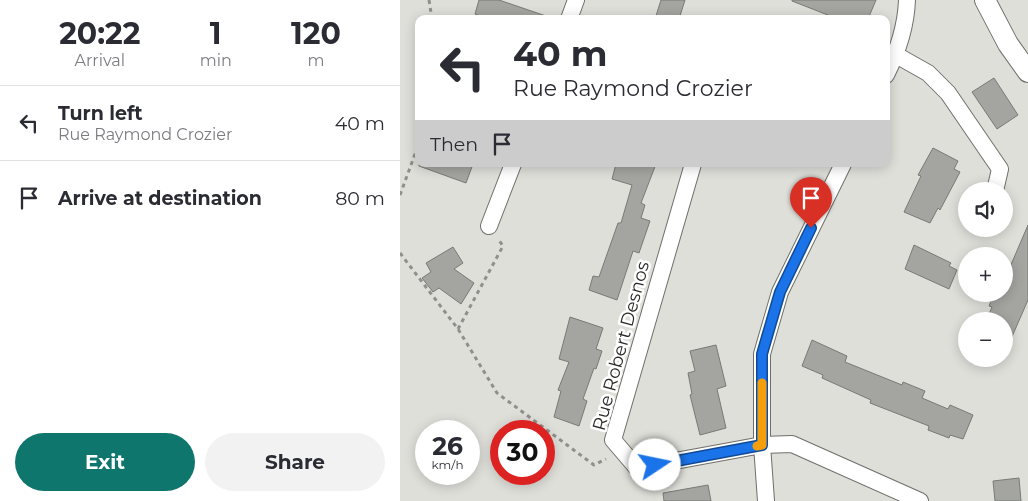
<!DOCTYPE html>
<html lang="en">
<head>
<meta charset="utf-8">
<style>
  body { margin:0; font-family:Montserrat,sans-serif; background:#f2f2f3; color:#2b2b33; height:100vh; display:flex; flex-direction:column; font-size:19px; white-space:nowrap }
  * { box-sizing:border-box; margin:0 }
  p { font-size:16px; color:#7c7c81 }
  .icon { flex:none; width:28px; height:28px; fill:none; stroke:currentColor; stroke-width:2; stroke-linecap:round; stroke-linejoin:round }
  .map { position:relative; flex:1; overflow:hidden }
  .drawer { display:flex; flex-direction:column; background:#fff; width:400px }
  .drawer>* { flex:none }
  .guide { position:absolute; left:15px; top:15px; width:475px; height:152px; border-radius:10px; box-shadow:0 2px 12px #0003; background:#fff; color:#2b2b33; overflow:hidden }
  .tools { position:absolute; left:558px; top:182px; display:grid; gap:10px }
  .tools a { display:grid; place-items:center; width:55px; height:55px; border-radius:50%; background:#fff; box-shadow:0 2px 12px #0003; font-size:25px }
  .speed { position:absolute; left:15px; top:420px; display:flex; gap:10px; font-size:25px; font-weight:700; text-align:center }
  .speed>* { display:grid; place-content:center; width:65px; height:65px; border-radius:50%; background:#fff; box-shadow:0 2px 12px #0003; line-height:1 }
  .speed small { font-size:12px; font-weight:400 }
  .speed .limit { border:8px solid #d22; background:#fff; color:#111 }
  .pin { position:absolute; display:grid; place-items:center; width:42px; height:42px; color:#fff; margin:-51px -21px; border-radius:50% 50% 50% 0; rotate:-45deg; box-shadow:0 0 5px #0007 }
  .pin .icon { rotate:45deg }
  .me { position:absolute; width:55px; margin:-28px; rotate:79deg; stroke-linejoin:round; filter:drop-shadow(0 0 4px #0008) }
  .turn { display:flex; align-items:center; gap:18px; height:105px; padding:0 15px; font-size:22px }
  .turn .icon { width:65px; height:65px; stroke-width:2.5 }
  .turn b { display:block; font-size:35px; line-height:42px }
  .then { display:flex; align-items:center; height:48px; padding:0 15px; background:#0003; gap:10px; font-size:19px }
  .eta { display:flex; justify-content:space-evenly; align-items:center; height:85px; text-align:center }
  .eta b { font-size:30px; font-weight:700; line-height:35px }
  .cta { display:flex; gap:10px; margin-top:auto; padding:10px 15px }
  .cta a { flex:1; height:58px; border-radius:30px; background:#0f766e; color:#fff; font-size:20px; font-weight:700; line-height:58px; text-align:center }
  .cta a+a { background:#f2f2f3; color:#2b2b33 }
  ul { padding:0; list-style:none }
  li { display:flex; align-items:center; gap:15px; height:75px; padding:0 15px; border-top:1px solid #e1e1e2 }
  li div { flex:1 }
  li b { display:block; font-size:19px }
  li em { font-style:normal }
  main { display:flex; flex:1; min-height:0 }
  .map>svg:first-child { display:block }
  .building { fill:#a4a5a0; stroke:#797a76 }
  .lines { fill:none; stroke-linecap:round; stroke-linejoin:round }
  .minor-casing { stroke:#6f6f6b; stroke-width:18 }
  .tertiary-casing { stroke:#6f6f6b; stroke-width:22 }
  .path { stroke:#8f8f8c; stroke-width:3; stroke-dasharray:4 4; stroke-linecap:butt }
  .minor { stroke:#fff; stroke-width:16 }
  .tertiary { stroke:#fff; stroke-width:20 }
  .route-casing { stroke:#114b97; stroke-width:12 }
  .route { stroke:#1a73e8; stroke-width:9 }
  .slow { stroke:#f59e0b; stroke-width:9 }
  .labels { text-anchor:middle; dominant-baseline:central; stroke-width:5; stroke-linejoin:round; paint-order:stroke }
  .street-label { font-size:18px; fill:#292928; stroke:#fff }
</style>
</head>
<body>
<main>
<section class="drawer">
<div class="eta">
<div><b>20:22</b><p>Arrival</p></div>
<div><b>1</b><p>min</p></div>
<div><b>120</b><p>m</p></div>
</div>
<ul>
<li><svg class="icon" aria-label="left" viewBox="0 0 24 24"><path d="M17 20v-9H6M10 6l-5 5 5 5"/></svg><div><b>Turn left</b><p>Rue Raymond Crozier</p></div><em>40 m</em></li>
<li><svg class="icon" aria-label="arrive" viewBox="0 0 24 24"><path d="M6 21V4h12l-3 4 3 4H6"/></svg><div><b>Arrive at destination</b></div><em>80 m</em></li>
</ul>
<div class="cta"><a>Exit</a><a>Share</a></div>
</section>
<div class="map">
<svg width="628" height="501" viewBox="0 0 628 501">
  <rect width="100%" height="100%" fill="#dfdfda"/>
  <path class="building" d="M79,0H99L146,16V19H87L75,14Z
    M261,0H285L279,19H255Z
    M392,0H476L468,19H438L392,1Z
    M594,78L618,115L597,129L572,92Z
    M533,148L558,161L554,169L560,172L540,210L538,208L530,223L504,212L521,176L518,175Z
    M19,164H73L66,183L19,166Z
    M216,164H256L241,203L245,205L241,218L250,221L239,253L233,251L217,300L189,290L193,276L199,277L218,223H221L232,185L212,179Z
    M628,225V300L604,355V321H586L592,307L589,306L594,294H604V281Z
    M514,245L551,263L549,266L557,270L549,289L505,269Z
    M53,247L63,263L54,269L74,283L61,304L39,288L33,292L22,278L31,272L26,263Z
    M170,317L203,328L196,349L202,351L196,369L194,368L183,399L187,401L179,426L154,417L161,391L158,390L169,362L159,359Z
    M412,340L447,356L445,362L502,385L503,382L525,391L522,398L548,409L550,405L573,415L563,439L550,435L549,438L528,430L529,426L470,403L471,400L422,378L423,375L402,366Z
    M316,345L326,386L317,389L326,428L300,435L290,395L292,394L288,373L295,371L290,351Z
    M619,478L621,501H595L593,481Z
    M308,485L311,501H264L263,493Z"/>
  <g class="lines">
    <defs>
      <path id="minor" d="M169,19L176,0
        M496,55L528,73L548,93L600,169L595,191
        M486,75C498,51 506,27 507,0
        M293,164L213,440L237,468L362,445L392,444L520,501
        M89,226L113,164
        M366,501L362,445V354L380,292L443,164"/>
      <path id="tertiary" d="M585,0L608,44L628,72"/>
    </defs>
    <use href="#minor" class="minor-casing"/>
    <use href="#tertiary" class="tertiary-casing"/>
    <path class="path" d="M29,0L32,19
      M0,195L19,143
      M0,253L58,329L97,393L194,465L206,459
      M58,329L103,246L98,239"/>
    <use href="#minor" class="minor"/>
    <use href="#tertiary" class="tertiary"/>
  </g>
  <g class="lines">
    <defs>
      <path id="route" d="M255,465L362,445V354L380,292L411,228"/>
    </defs>
    <use href="#route" class="route-casing"/>
    <use href="#route" class="route"/>
    <path class="slow" d="M357,446L362,445V383"/>
  </g>
  <g class="labels">
    <g class="street-label">
      <text transform="translate(221 346) rotate(-75)">Rue Robert Desnos</text>
    </g>
  </g>
</svg>
<div class="tools">
<a><svg class="icon" aria-label="sound" viewBox="0 0 24 24"><path d="M4 9h4l5-4v14l-5-4H4zM17 9q2 3 0 6"/></svg></a>
<a>+</a>
<a>−</a>
</div>
<div class="speed"><div>26<small>km/h</small></div><div class="limit">30</div></div>
<div class="pin" style="left:411px;top:228px;background:#d93025"><svg class="icon" aria-label="arrive" viewBox="0 0 24 24"><path d="M6 21V4h12l-3 4 3 4H6"/></svg></div>
<svg class="me" style="left:255px;top:465px" viewBox="-20 -20 40 40"><circle r="19" fill="#fff"/><path d="M0-13L10 11 0 6-10 11z" fill="#1a73e8"/></svg>
<div class="guide">
<div class="turn"><svg class="icon" aria-label="left" viewBox="0 0 24 24"><path d="M17 20v-9H6M10 6l-5 5 5 5"/></svg><div><b>40 m</b>Rue Raymond Crozier</div></div>
<div class="then">Then<svg class="icon" aria-label="arrive" viewBox="0 0 24 24"><path d="M6 21V4h12l-3 4 3 4H6"/></svg></div>
</div>
</div>
</main>
</body>
</html>
